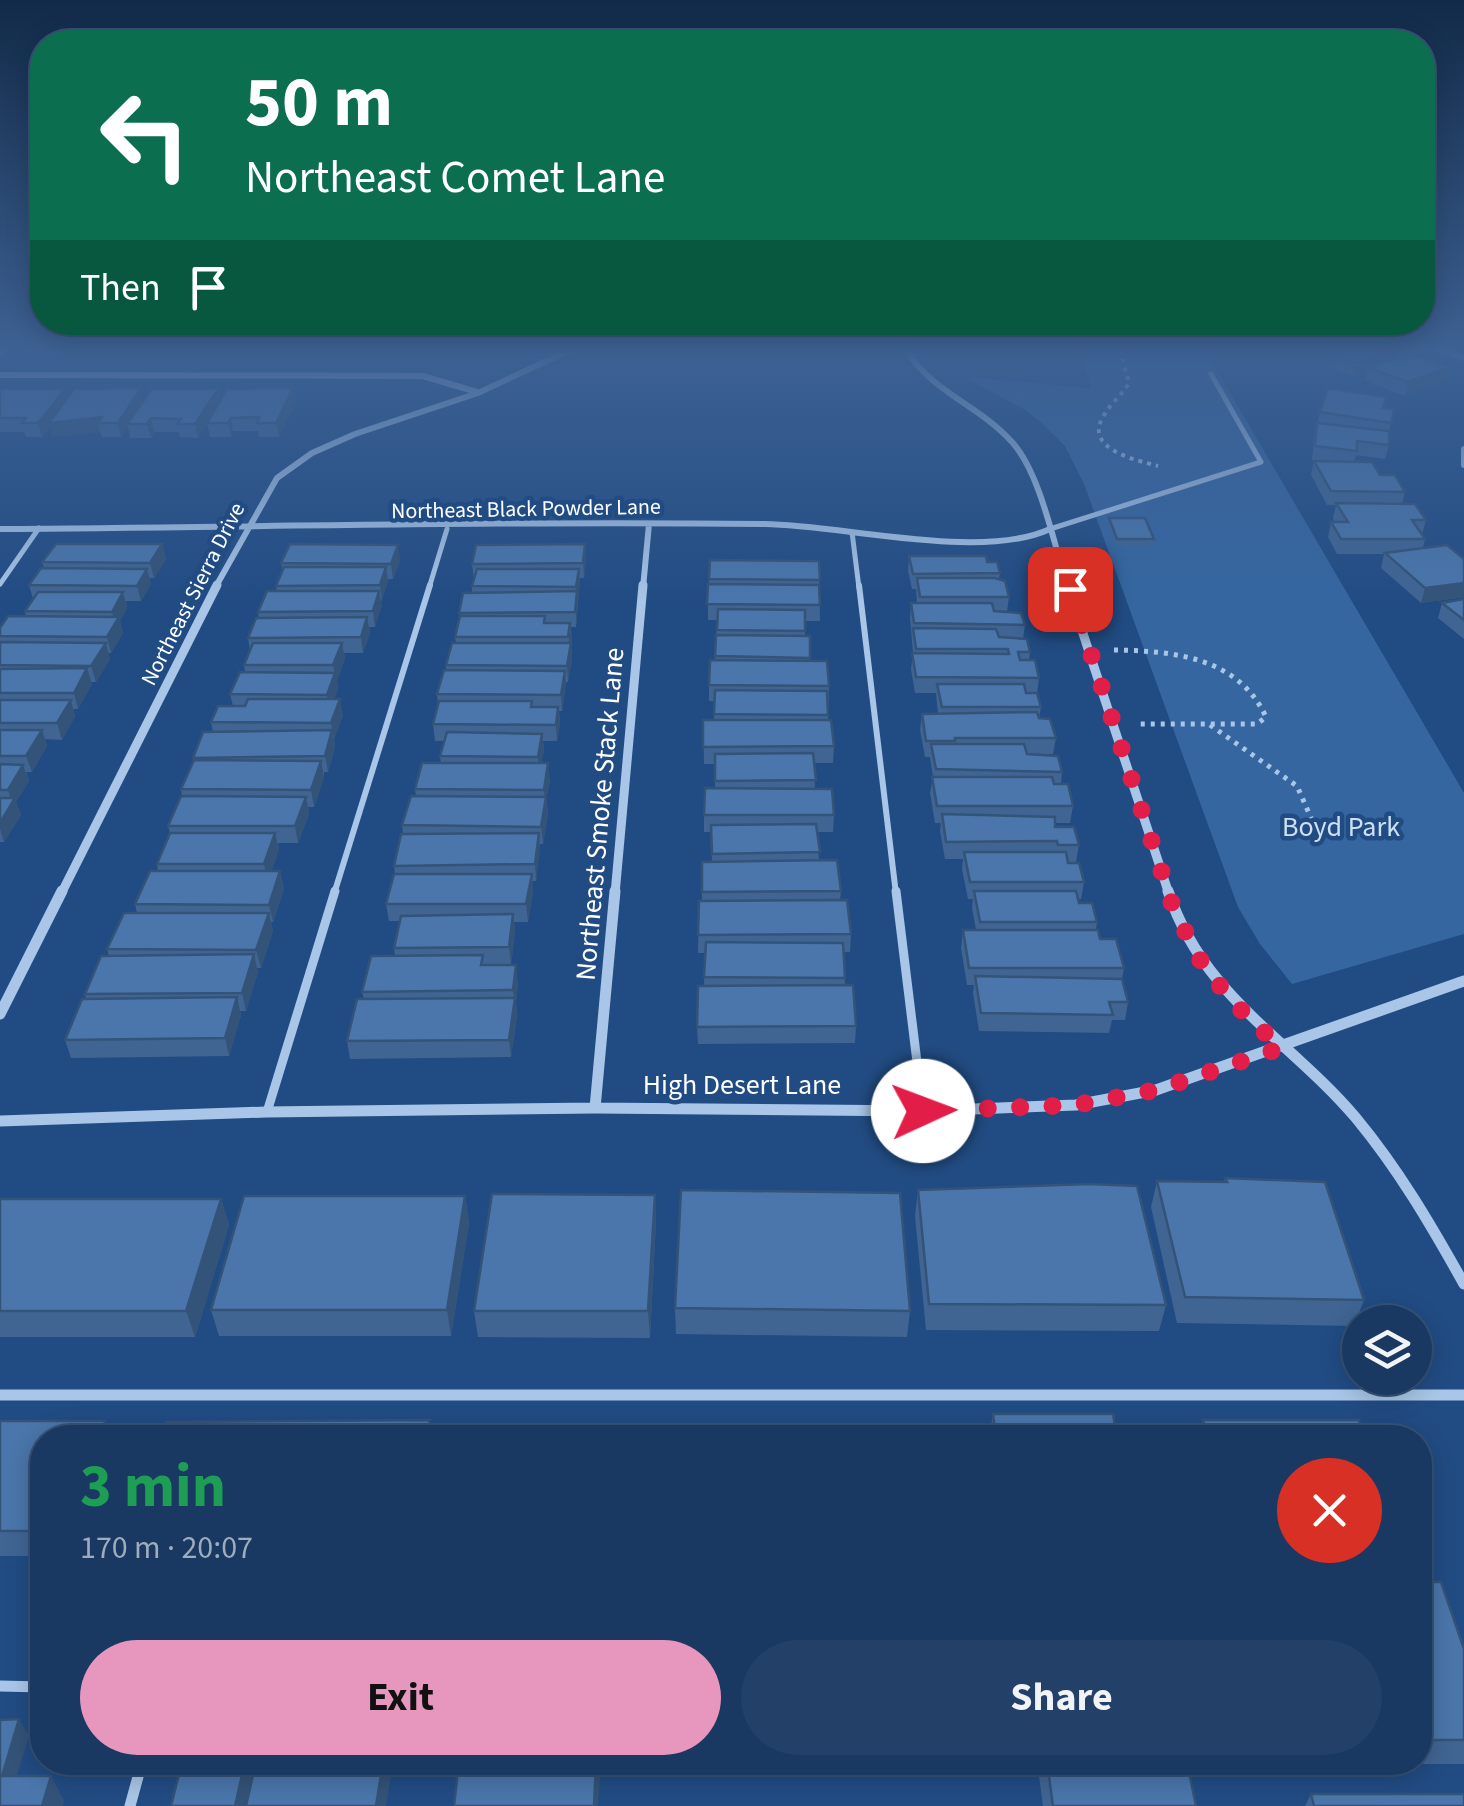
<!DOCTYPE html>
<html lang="en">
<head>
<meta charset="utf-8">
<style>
  body { margin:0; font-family:"Source Sans 3",sans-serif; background:#224068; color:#f1f3f6; height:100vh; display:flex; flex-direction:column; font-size:38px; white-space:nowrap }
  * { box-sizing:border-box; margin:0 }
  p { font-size:32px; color:#9facbe }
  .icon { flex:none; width:55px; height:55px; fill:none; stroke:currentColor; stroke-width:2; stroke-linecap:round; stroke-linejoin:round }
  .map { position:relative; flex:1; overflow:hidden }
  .drawer { position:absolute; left:30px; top:1425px; width:1402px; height:350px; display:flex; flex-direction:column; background:#193962; border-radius:40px; box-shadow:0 5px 25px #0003,0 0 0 2px #375377 }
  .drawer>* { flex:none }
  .top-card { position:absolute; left:30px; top:30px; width:1405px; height:305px; border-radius:40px; box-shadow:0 5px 25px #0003,0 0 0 2px #375377; background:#0b6e4f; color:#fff; overflow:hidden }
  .tools { position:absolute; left:1342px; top:1305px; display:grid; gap:20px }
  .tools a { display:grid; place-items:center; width:90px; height:90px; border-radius:50%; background:#193962; box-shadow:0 5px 25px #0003,0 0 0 2px #375377; font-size:50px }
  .pin { position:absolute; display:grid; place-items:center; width:85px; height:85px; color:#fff; margin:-42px; border-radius:20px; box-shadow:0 5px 15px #0006 }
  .me { position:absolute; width:110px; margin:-55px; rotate:88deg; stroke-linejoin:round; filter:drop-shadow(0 0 8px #0008) }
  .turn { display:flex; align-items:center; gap:35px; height:210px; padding:0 50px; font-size:45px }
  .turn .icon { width:130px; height:130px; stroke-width:2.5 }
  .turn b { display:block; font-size:70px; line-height:85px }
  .then { display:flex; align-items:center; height:95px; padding:0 50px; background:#0003; gap:20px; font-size:38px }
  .round { display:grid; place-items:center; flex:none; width:105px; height:105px; border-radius:52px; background:#224068 }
  .head { display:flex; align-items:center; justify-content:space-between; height:170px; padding:0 50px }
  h1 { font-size:60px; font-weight:700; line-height:75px; color:#1e9e55 }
  .action { display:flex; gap:20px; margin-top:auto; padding:20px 50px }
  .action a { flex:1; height:115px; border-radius:60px; background:#e797bd; color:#111; font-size:40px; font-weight:700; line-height:115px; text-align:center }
  .action a+a { background:#224068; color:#f1f3f6 }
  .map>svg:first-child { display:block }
  .green { fill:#3566a0 }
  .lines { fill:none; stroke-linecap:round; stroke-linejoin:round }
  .path-far1 { stroke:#a9c6e8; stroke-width:4; stroke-dasharray:4 5; stroke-linecap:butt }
  .path { stroke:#a9c6e8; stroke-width:5; stroke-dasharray:4 6; stroke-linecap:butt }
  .lane-far3 { stroke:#a9c6e8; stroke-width:5 }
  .lane-far2 { stroke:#a9c6e8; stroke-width:6 }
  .lane-far1 { stroke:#a9c6e8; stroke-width:9 }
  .lane { stroke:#a9c6e8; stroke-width:11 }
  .street-far2 { stroke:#a9c6e8; stroke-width:6 }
  .street-far1 { stroke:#a9c6e8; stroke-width:9 }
  .street { stroke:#a9c6e8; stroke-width:11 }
  .wall { fill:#406593 }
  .shaded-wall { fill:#345378 }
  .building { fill:#4a76ab; stroke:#345378; stroke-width:2.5 }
  .route { stroke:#e11d48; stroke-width:18; stroke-dasharray:0 32.4 }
  .labels { text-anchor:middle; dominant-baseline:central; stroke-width:9; stroke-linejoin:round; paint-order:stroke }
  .far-street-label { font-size:22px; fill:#fff; stroke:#214c83 }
  .street-label { font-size:28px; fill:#fff; stroke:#214c83 }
  .park-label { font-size:28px; fill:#cde0f6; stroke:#214c83 }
</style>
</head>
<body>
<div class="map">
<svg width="1464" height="1806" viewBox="0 0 1464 1806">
  <rect width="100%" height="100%" fill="#214c83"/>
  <path class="green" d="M1080,350H1205L1464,793V934L1292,984L1260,944L1238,907L1084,484L1065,446L1043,424L1027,411L964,377L1091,388Z"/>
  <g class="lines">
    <path class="path-far1" d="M1120,350L1129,383C1122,395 1111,403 1104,415C1082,449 1136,460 1158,466"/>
    <path class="path" d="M1114,650C1174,651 1238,657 1266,717L1257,724H1140
      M1210,725L1297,786L1315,827L1327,836"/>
    <path class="lane-far3" d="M1050,529L1261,462L1211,374
      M852,532L859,588
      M0,584L39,528
      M429,588L447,529"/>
    <path class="lane-far2" d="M859,585L896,894
      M334,894L430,585"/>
    <path class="lane-far1" d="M896,891L923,1111
      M267,1112L335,891"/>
    <path class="lane" d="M0,1395H1464
      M0,1686L42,1687
      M130,1806L142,1762"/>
    <path class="street-far2" d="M906,350C933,393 979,405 1012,442C1041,474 1054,546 1068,588
      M1442,350L1464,358
      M0,353L3,350
      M0,375L423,376L477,392
      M1464,449V465
      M0,529C255,527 510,521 765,524C843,525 981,561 1050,529
      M215,588L277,478L312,453L355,434L478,393L570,350
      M643,588L649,524"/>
    <path class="street-far1" d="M1067,585L1169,894
      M61,894L217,585
      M615,894L643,585"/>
    <path class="street" d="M1168,891C1203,997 1289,1039 1356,1118C1399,1170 1431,1225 1464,1284
      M0,1014L62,891
      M595,1108L615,891
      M0,1121L266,1112L595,1108L923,1111L1076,1105L1156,1090L1464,981"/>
  </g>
  <path class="wall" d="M1306,350H1387L1391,352L1389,360L1449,367L1445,380L1405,396L1365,381L1367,372L1352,376L1305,357Z
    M293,388L296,402L279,437H259L258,431H233L231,437H210L207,423L198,438L180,437L179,432H154L151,438H130L128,427L121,437H102L100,432L52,437L50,427L42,437H26L24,432H0V389H65L68,398L144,401L218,389L221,400Z
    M1383,408L1394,409L1389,432V445L1385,459L1356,455L1354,462L1380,475L1405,492L1402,504L1426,520L1422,535L1425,539L1423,548L1464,559V597L1421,603L1381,568L1384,554H1337L1328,537L1331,522H1335L1333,518L1336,505H1327L1311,475L1314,461H1323L1312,460L1314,437L1320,412Z
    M1109,518L1154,539L1153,546H1116L1108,525Z
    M162,544L166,559L154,578H149L151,584L141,601H126L127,608L120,621L123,633L111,653H108L110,659L96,682H91L92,684L78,709H73L75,716L62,740L45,739L47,746L32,772H26L29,781L16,802L21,815L4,842H0V628L26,616L25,611L33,599L29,585L44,568L42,562Z
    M909,556L987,562L1000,573L999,579L1009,597L1007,612L1025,625L1023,639L1030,652L1029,660L1039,678L1037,694L1041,707L1039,718L1056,738L1053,754H1028L1062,772L1061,784L1073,806L1070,823H1055V827L1079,845L1076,862L1084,882L1081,899H1078L1079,903L1097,922L1096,930L1100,939L1124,968L1122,979L1128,1002L1125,1020H1112L1109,1033L979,1031L973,993L974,985H967L961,948L963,930H976L972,908L973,899H968L962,869L963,859H945L940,831L941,823H935L930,793L933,777L930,757H925L920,730L922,714H938L936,693H915L911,669L913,653L910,618L911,603H917L916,589H912L908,571Z
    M586,559L584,578H580L576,627H571L572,659L568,682H566L562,711H559L560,723L557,741H543L544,750L541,763L550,780L546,799L548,813L543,844H540L536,881H532L533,891L528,922H514L515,932L511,964H484L518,983L516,1002L517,1016L511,1057L350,1059L347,1041L364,999L362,992L395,956L394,948L400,921H389L386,904L395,874L394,866L403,834L402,825L416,796L415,789L441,763L440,756L445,741H435L433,724L438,704L437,694L446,670V665L456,643L455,637L460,618L459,613L472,593V586L474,579L472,564Z
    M400,560L393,579H387L375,627H369L370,633L363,653H344L345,659L337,680L338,689L334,699L343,715L334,739L335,747L328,772H324V777L314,807H308L309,814L298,843H278L279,850L271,871H280L284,889L273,922H271L273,931L261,968H257L258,972L246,1011H240L241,1015L229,1056L71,1058L65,1040L86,999L85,994L109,956L107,949L137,913L135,904L158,871L157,864L170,833L168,826L182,796L181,789L193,761V758L213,732L211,722L233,706L230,694L245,672L244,665L250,650L248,638L259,618L258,612L277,591L276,586L283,571L281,563Z
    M710,560L819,561L820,621H805V636H810V661L829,686L828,720L834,746L833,763H814L815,789L834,815L833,832H817L819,861L841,891L840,900L851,934L850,952H844L845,985L856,1026L855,1043L698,1044L697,1027L704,986L705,953H698L699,901H702V862H712L711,832H704V815L715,788V764H704L703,720H714L715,701H709V685L715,660L717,620H708V584H709Z
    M1464,599V639L1438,618L1442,603Z
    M1225,1178L1364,1300L1354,1326L1177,1323L1151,1207L1157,1181L1224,1182Z
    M918,1190L1166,1305L1159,1331L926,1330L915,1216Z
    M655,1195L656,1221L650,1338L478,1337L474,1311Z
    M465,1196L469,1223L451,1336H219L211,1310Z
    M0,1199H221L229,1225L195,1337H0Z
    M675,1308L910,1311L907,1337L676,1334Z
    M993,1414L1117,1438H989Z
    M1203,1420L1365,1438H1198Z
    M0,1421L42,1438V1556H0Z
    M1420,1582L1464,1649V1764H1328V1762H1420Z
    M1037,1762H1187L1196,1806H1043Z
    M1311,1794L1464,1806H1305Z"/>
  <path class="shaded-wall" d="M1391,352L1388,365L1368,368L1367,372L1352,376L1355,363Z
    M1449,367L1445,380L1405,396L1408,382Z
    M141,388L144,402L127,424L128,427L121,437L118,423Z
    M293,388L296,402L279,437L276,423Z
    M65,389L69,402L102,417L98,423L100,432L52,437L50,427L42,437L38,423Z
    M218,389L221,403L198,438L195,424Z
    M151,418L154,432L151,438L147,424Z
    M231,418L233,431L231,437L228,423Z
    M162,544L166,559L154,578L150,563Z
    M585,544L586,559L584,578L583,563Z
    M398,545L400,560L393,579L391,564Z
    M386,567L388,582L382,601L380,585Z
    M147,569L151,584L141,601L137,586Z
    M579,569L580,584L578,599L576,627V587Z
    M1464,583V597L1421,603L1425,588Z
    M379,591L382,606L375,627L373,611Z
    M123,592L127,608L120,621L123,633L111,653L107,637L115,623L112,612Z
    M367,617L370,633L363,653L361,637Z
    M570,623L572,659L568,682L567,666Z
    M106,643L110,659L96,682L91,666Z
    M342,643L345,659L337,680L338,689L330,711L327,695L335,674L333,665Z
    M87,668L92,684L78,709L74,693Z
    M565,671L566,687L562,711L561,695Z
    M340,699L343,715L334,739L331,723Z
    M71,700L75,716L62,740L57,723Z
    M558,707L560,723L557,741L556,725Z
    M42,730L47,746L32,772L26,756Z
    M332,730L335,747L328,772L325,756Z
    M542,734L544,750L539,774L538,757Z
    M321,761L324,777L314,807L311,790Z
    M548,763L550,780L546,799L548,813L543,844L541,827L545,804L544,790Z
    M23,765L29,781L16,802L21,815L4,842L0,829V823L12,802L8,790Z
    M306,797L309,814L298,843L295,826Z
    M275,833L279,850L268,881L264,864Z
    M539,833L540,850L536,881L535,864Z
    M280,871L284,889L273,922L269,905Z
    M532,874L533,891L528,922L526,904Z
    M269,913L273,931L261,968L256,950Z
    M513,914L515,932L511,964L509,947Z
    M254,954L258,972L246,1011L242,993Z
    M516,965L518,983L516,1002L517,1016L511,1057L509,1040L515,1003L513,990Z
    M237,997L241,1015L229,1056L225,1038Z
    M655,1195L656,1221L650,1338L648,1311Z
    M465,1196L469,1223L451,1336L447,1310Z
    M221,1199L229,1225L195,1337L186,1311Z
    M430,1420L434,1438H427Z
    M105,1421L112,1438H100Z
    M19,1719L29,1736L11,1795L1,1779Z
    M245,1762H255L245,1806H235Z
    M383,1762H393L386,1806H376Z
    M596,1762H601L598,1806H594Z
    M51,1776L64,1800L63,1806H42Z"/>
  <path class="building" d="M1323,350H1387L1391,352L1355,363Z
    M1408,353L1449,367L1408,382L1368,368Z
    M141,388L118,423H98L102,417L49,423L74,389Z
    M293,388L276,423H257L259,417L231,418L228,423H207L227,389Z
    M1328,388L1386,397L1383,408L1394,409L1391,423L1320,412Z
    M0,389H65L38,423H22L26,418H0Z
    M152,389H218L195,424H177L181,419L151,418L147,424H127Z
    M1317,423L1389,431V445L1357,441V451L1315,446Z
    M1314,461L1372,462L1380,475H1395L1405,492L1331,491Z
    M1336,503L1415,504L1426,520H1412L1425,539H1341L1331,522H1348Z
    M1109,518H1145L1154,539H1117Z
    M56,544H162L150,563L42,562Z
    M290,544L398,545L391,564L281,563Z
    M585,544L583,563L472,564L476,545Z
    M1447,545L1464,559V583L1425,588L1385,553Z
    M909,556H986L987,562H997L1000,573L913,574Z
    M710,560L819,561L820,580L709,579Z
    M284,567H386L380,585L276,586Z
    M41,568L147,569L137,586L29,585Z
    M477,569H579L576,587L472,586Z
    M917,578H995L1005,581L1009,597H920Z
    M708,584L819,585L820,605L707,604Z
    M267,591H379L373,611L258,612Z
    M577,591L575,612L459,613L463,593Z
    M38,592H123L112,612L25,611Z
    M1464,599V620L1442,603Z
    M911,603H992L994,611L1021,613L1025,625L914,623Z
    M718,609L805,610V631L717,630Z
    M8,616L119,617L107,637L0,636V628Z
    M460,616H545L544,623H570L568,637H455Z
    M367,617L361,637L248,638L256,618Z
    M913,628L996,629L999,637L1027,639L1030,652H1018L1020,660H1035L1039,678L916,677L912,653L1009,654L1008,649H916Z
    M716,635L810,636V658L715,656Z
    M0,642L106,643L91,666L0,665Z
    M253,643H342L333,665H244Z
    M452,643H571L567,666L446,665Z
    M710,660L827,661L829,686L709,685Z
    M87,668L74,693H0V669Z
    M444,670L565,671L561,695L437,694Z
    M240,672L335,673L327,695L230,694Z
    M937,684H1024L1026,693H1037L1041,707H942Z
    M715,690L827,691L828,715L714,714Z
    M248,699H340L331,723L211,722L218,706H245Z
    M0,700H71L57,723H0Z
    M439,701H532L531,707H558L556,725L433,724Z
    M1037,712L1039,718L1050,719L1056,738H955V741H926L922,714Z
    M703,720H831L834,746L703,747Z
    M0,730H42L26,756H0Z
    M332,730L325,756L193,758L203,732Z
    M447,732L542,734L538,757L440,756Z
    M931,744H1024L1027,754L1058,756L1062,772L936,769Z
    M813,753L816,780L715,781V754Z
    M194,760L321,761L311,790L181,789Z
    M422,763H548L544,790L415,789Z
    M0,764L23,765L8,790H0Z
    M932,777H1052L1054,784H1068L1073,806H937Z
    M705,788L832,789L834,815H704Z
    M181,796L306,797L295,826H168Z
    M411,796L546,797L541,827L402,825Z
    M0,798H15L0,823Z
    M942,814L1055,817V827H1074L1079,845H1058L1057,841L946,842Z
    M816,824L820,852L712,854L711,825Z
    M170,833H275L264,864H157Z
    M539,833L535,864L394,866L401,834Z
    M964,852H1066L1068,863H1079L1084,882H970Z
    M837,860L841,891L702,892V862Z
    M150,871H280L269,905L135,904Z
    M394,874H532L526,904H386Z
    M974,891H1076L1079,903H1092L1097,922H980Z
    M847,900L851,934L698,935L699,901Z
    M124,913H269L256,950L107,949Z
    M513,914L509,947L394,948L401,916Z
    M963,930H1098L1100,939H1116L1124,968H969Z
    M706,942L843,943L845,978L704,977Z
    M254,954L242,993L85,994L101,956Z
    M483,955L481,965H516L513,990L362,992L371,956Z
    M975,976L1122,979L1128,1002H1109L1113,1015L981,1013Z
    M853,985L856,1026L697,1027L698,986Z
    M237,997L225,1038L65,1040L82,999Z
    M515,998L509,1040L347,1041L357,999Z
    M1225,1178L1325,1182L1364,1300L1185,1297L1157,1181L1227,1182Z
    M1090,1184L1137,1186L1166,1305L929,1304L918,1190Z
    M681,1190L900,1193L910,1311L675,1308Z
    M492,1194L655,1195L648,1311H474Z
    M244,1196H465L447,1310H211Z
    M0,1199H221L186,1311H0Z
    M993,1414H1113L1117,1438H996Z
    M430,1420L427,1438H162L166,1422Z
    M1203,1420H1359L1365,1438H1207Z
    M0,1421H105L100,1438H42V1531H0Z
    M546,1425H811V1438H544Z
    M1420,1582H1441L1464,1649V1740H1420Z
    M19,1719L2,1776H0V1720Z
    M182,1762H245L235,1806H171Z
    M256,1762H383L376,1806H246Z
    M459,1762H596L594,1806H454Z
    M1047,1762H1187L1196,1806H1053Z
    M0,1776H51L42,1806H0Z
    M1311,1794H1464V1806H1314Z"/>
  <linearGradient id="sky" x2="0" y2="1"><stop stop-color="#122a48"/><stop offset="0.58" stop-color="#3d6193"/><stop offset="1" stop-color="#3d6193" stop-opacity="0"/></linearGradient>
  <rect width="1464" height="603" fill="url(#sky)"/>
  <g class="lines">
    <path class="route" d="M923,1111L1076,1105L1156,1090L1281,1048L1237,1006L1204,967L1174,910L1070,589"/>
  </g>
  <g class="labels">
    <g class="far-street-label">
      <text transform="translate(526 509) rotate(-1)">Northeast Black Powder Lane</text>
      <text transform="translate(193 594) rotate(-63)">Northeast Sierra Drive</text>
    </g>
    <g class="street-label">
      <text transform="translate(600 814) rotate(-85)">Northeast Smoke Stack Lane</text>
      <text x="742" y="1085">High Desert Lane</text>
    </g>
    <g class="park-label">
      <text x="1341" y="827">Boyd Park</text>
    </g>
  </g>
</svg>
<div class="tools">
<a><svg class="icon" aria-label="layers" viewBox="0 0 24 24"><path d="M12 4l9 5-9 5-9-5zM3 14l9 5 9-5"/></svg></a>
</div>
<div class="pin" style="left:1070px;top:589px;background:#d93025"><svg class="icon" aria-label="arrive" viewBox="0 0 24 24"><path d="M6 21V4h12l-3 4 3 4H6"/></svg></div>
<svg class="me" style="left:923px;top:1111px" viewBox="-20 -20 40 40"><circle r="19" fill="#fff"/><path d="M0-13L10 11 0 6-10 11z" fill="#e11d48"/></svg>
<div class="top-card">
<div class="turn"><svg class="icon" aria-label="left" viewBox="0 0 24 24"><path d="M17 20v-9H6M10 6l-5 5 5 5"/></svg><div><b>50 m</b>Northeast Comet Lane</div></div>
<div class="then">Then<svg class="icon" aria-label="arrive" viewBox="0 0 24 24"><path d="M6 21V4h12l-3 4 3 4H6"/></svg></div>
</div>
<section class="drawer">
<div class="head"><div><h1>3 min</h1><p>170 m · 20:07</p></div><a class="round" style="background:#d93025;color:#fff"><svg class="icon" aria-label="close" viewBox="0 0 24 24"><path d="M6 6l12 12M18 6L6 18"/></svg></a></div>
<div class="action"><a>Exit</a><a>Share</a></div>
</section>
</div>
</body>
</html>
